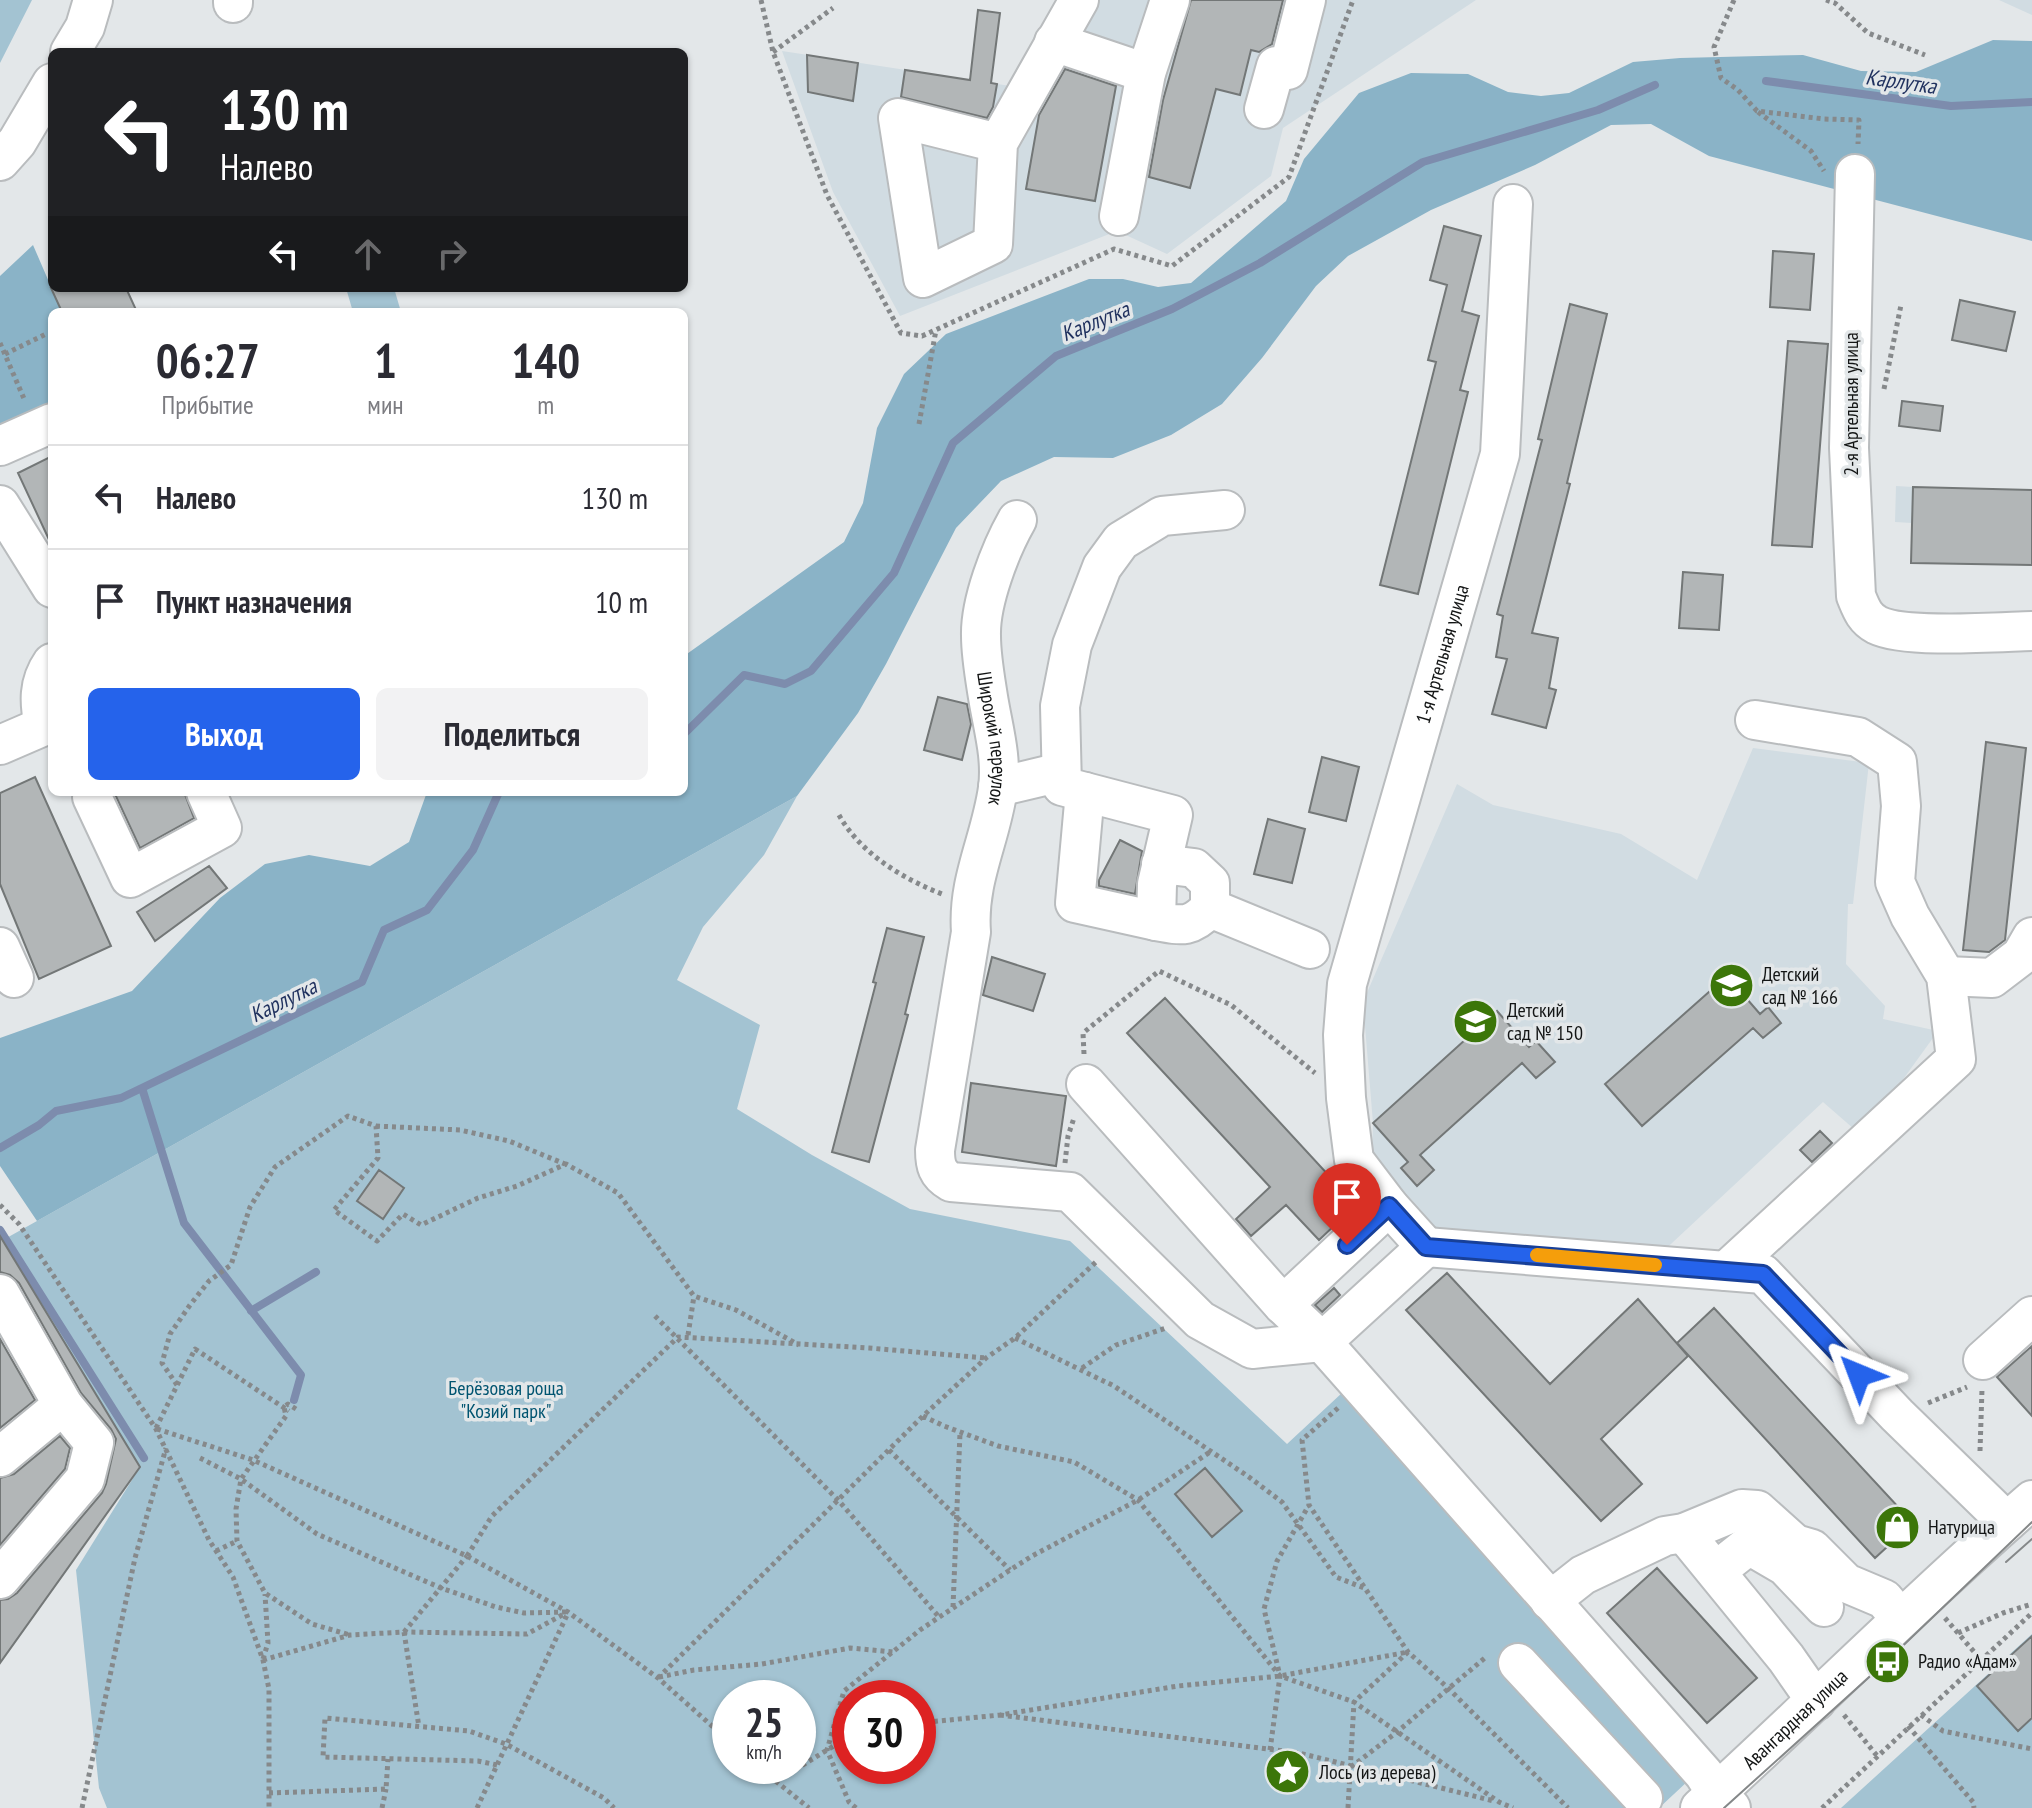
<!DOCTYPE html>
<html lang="ru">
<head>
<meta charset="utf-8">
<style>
  body { margin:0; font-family:"PT Sans Narrow",sans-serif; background:#f2f2f3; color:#2b2b33; height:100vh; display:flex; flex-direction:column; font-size:30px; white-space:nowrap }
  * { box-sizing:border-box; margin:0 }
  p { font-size:26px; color:#7c7c81 }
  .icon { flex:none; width:44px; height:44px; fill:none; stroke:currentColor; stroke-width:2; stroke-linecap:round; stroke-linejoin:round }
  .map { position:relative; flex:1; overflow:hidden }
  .drawer { position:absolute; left:48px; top:308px; width:640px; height:488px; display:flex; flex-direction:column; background:#fff; border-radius:12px; box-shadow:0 2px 6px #0004 }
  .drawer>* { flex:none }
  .guide { position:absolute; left:48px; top:48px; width:640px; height:244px; border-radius:12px; box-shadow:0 2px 6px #0004; background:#202124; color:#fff; overflow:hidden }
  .speed { position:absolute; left:712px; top:1680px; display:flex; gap:16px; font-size:40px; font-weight:700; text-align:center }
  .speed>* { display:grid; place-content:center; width:104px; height:104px; border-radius:50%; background:#fff; box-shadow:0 2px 6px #0004; line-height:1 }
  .speed small { font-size:20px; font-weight:400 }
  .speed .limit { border:12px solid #d22; background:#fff; color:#111 }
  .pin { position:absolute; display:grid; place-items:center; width:68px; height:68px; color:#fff; margin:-82px -34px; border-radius:50% 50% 50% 0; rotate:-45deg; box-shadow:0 0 8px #0007 }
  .pin .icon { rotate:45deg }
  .me { position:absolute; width:88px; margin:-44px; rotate:316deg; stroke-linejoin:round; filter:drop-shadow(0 0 6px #0008) }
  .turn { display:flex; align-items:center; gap:28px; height:168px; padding:0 40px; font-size:36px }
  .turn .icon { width:104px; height:104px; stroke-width:2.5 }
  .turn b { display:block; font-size:56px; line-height:68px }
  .lanes { display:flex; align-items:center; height:76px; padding:0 40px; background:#0003; justify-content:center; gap:40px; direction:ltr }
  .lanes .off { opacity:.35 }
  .eta { display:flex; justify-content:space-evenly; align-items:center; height:136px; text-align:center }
  .eta b { font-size:48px; font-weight:700; line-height:56px }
  .button { display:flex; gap:16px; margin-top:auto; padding:16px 40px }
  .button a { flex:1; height:92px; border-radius:12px; background:#2563eb; color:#fff; font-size:32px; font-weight:700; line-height:92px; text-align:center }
  .button a+a { background:#f2f2f3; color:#2b2b33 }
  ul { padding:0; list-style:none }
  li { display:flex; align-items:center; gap:24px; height:104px; padding:0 40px; border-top:2px solid #e1e1e2 }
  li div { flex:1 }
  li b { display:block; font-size:30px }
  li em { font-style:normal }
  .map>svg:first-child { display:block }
  .built { fill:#d1dce2 }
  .green { fill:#a3c3d2; fill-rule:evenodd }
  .forest { fill:#8ab3c7 }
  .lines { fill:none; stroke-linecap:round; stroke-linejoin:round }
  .stream { stroke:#7d8cad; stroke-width:8 }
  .building { fill:#b2b6b7; stroke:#737777; stroke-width:2 }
  .minor-casing { stroke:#b9bcbe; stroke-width:42 }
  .path { stroke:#86898b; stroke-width:5; stroke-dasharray:4 4; stroke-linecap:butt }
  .minor { stroke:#fff; stroke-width:38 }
  .tram { stroke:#858889; stroke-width:2 }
  .path-bridge { stroke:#86898b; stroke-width:5; stroke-dasharray:4 4; stroke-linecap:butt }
  .route-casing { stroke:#184099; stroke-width:20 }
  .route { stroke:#2563eb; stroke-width:14 }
  .slow { stroke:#f59e0b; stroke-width:14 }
  .labels { text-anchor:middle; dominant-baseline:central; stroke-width:7; stroke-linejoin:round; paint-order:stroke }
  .street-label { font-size:20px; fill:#131515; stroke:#e3e7e9 }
  .poi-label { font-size:20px; fill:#131515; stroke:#e3e7e9; text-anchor:start }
  .park-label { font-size:20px; fill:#005470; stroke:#e3e7e9 }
  .water-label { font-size:22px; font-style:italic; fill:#21325f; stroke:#e3e7e9 }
</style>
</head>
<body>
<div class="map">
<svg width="2032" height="1808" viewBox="0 0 2032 1808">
  <rect width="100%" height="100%" fill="#e3e7e9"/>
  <path class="built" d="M1067,0H1476L1283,128L1271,176L1167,254L1117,231L900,316L833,192L782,51L1017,87Z
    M1999,0H2032V15Z
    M1896,486L1913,487L1912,523L1895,522Z
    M1753,748L1869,763L1853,904H1848L1846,964L1885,1006L1883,1019L1938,1031L1862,1136L1823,1102L1657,1257L1433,1231L1402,1199L1372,1151L1373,1123L1363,1002L1457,784L1493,805L1621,834L1697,880Z"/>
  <path class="green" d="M0,0H32L0,63Z
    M346,288H394L401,312H353Z
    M797,796L764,855L703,927L677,980L760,1025L737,1109L812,1155L910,1209L1070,1241L1287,1444L1343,1392L1689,1780L1659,1808H107L99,1788L76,1570L140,1467L3,1240ZM730,1698H798V1766H730ZM850,1698H918V1766H850Z
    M2032,1634V1808H1841Z"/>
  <path class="forest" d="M1993,40L2032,41V241L1709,156L1651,124L1611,125L1535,165L1431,210L1348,256L1316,286L1262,358L1222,404L1171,435L1113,458L1054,457L1001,481L956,528L886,664L858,713L797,796L37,1221L0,1166V1038L132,991L220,898L265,864L309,855L370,866L409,842L427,792H684V656L844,542L863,503L877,428L904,374L946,334L1089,279H1123L1158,287L1191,283L1286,201L1304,159L1359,93L1411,73L1468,74L1508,92L1541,96L1569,93L1633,62L1680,58L1803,55L1861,71L1916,72Z
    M33,245L62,312H52V413L0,431V276Z"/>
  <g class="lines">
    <path class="stream" d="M1766,81L1951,106L2032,102
      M684,734L744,675L785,684L811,671L894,573L953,443L1056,356L1172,309L1260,263L1423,162L1598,110L1655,85
      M142,1088L184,1223L301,1375L294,1400
      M0,1148L39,1125L56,1111L121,1098L362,982L384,930L427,910L473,850L499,792
      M0,1230L144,1458
      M251,1311L316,1272"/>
  </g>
  <path class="building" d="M1191,0H1283L1272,44L1259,52L1251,50L1240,95L1216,89L1190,188L1149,177L1163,100Z
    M978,10L1000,13L991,83L997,84L993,107L987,118L901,97L905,70L970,80Z
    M807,55L858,63L853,101L808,92Z
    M1065,69L1116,86L1095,201L1026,189L1039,115Z
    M1444,226L1481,236L1462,311L1479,316L1460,390L1468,392L1418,594L1380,585L1436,362L1428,360L1447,285L1430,280Z
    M1773,251L1814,254L1810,310L1770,307Z
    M51,288H126L137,312H62Z
    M1960,300L2015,312L2006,351L1952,340Z
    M1570,304L1607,314L1567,483L1570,484L1532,633L1558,638L1549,688L1556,690L1546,728L1492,714L1507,659L1496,657L1503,616L1497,614L1542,440L1538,439Z
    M1788,341L1828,344L1812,547L1772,545Z
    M1902,401L1943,406L1940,431L1899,426Z
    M52,456V546L18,473Z
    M1913,487L2032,490V565L1911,563Z
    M1683,572L1723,575L1719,630L1679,628Z
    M938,697L967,704L971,724L962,760L924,750Z
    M1986,742L2026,748L2005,940L1989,952L1963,950Z
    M1322,757L1359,767L1346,821L1309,812Z
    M35,777L111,946L39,979L0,884V793Z
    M114,792H184L194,818L140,848Z
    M1268,819L1305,829L1292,883L1254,874Z
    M1120,840L1142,851L1135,894L1099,886V880Z
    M209,866L227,888L155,941L137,912Z
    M887,928L924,937L905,1014L908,1015L869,1162L832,1152L876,983L873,982Z
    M992,957L1045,974L1033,1011L983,995Z
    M1727,976L1760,1014L1768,1007L1781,1023L1763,1038L1753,1028L1642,1126L1605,1084Z
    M1165,998L1356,1205L1319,1240L1286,1205L1251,1236L1236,1219L1270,1187L1127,1033Z
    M1497,1011L1529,1047L1536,1041L1555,1062L1536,1078L1522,1063L1420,1155L1434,1170L1417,1186L1401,1168L1408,1162L1373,1123Z
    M971,1083L1066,1096L1056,1166L962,1152Z
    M1820,1131L1832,1143L1812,1162L1800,1150Z
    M379,1170L404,1188L383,1219L357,1201Z
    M0,1236L140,1467L0,1663V1600L8,1599L17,1593L102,1493L106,1484L116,1439L111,1429L81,1393L19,1283L10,1275L0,1272Z
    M1447,1273L1550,1384L1638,1299L1688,1356L1601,1439L1642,1484L1601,1521L1406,1310Z
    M1334,1288L1340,1295L1322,1312L1315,1305Z
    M1714,1308L1913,1523L1875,1558L1677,1343Z
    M0,1339L35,1400L0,1428Z
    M2032,1346V1416L1997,1377Z
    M60,1436L70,1448L65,1469L0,1545V1478L14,1474Z
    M1205,1468L1242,1511L1212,1537L1175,1494Z
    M1657,1568L1757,1678L1707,1723L1607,1613Z
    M2032,1636V1718L2018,1731L1977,1686Z"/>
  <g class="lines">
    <defs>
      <g id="minor">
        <path d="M233,3V0"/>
        <path d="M1054,42L1146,73"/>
        <path d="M70,52L85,27L93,0"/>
        <path d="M1264,109L1276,66L1288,70L1306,0"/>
        <path d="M998,143L898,118L923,278L993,244L998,143L1079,0"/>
        <path d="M0,161L17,142L52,83"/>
        <path d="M1855,174L1849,448L1856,596C1861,608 1864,618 1877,625C1905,639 1998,632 2032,631"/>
        <path d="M1119,216L1146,73L1170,0"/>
        <path d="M0,446L52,423"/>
        <path d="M0,505L52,588"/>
        <path d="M1225,510L1162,516L1121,541L1102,567L1072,645L1060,706L1062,786L1173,815L1157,884L1156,921C1183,926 1191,928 1210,908L1310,949"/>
        <path id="s1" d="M1017,520C1000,550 980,602 981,636C981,656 985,678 988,697C993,728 1002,757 998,788C991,839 967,880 971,932L935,1150C935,1165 937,1174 951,1182L1070,1192L1200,1320L1252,1349L1322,1342L1426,1247L1389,1206L1354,1160L1346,1098L1343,1035L1347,984L1500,454L1513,204"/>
        <path d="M0,745L44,726C39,703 38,683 52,663"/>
        <path d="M998,787L1061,772"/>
        <path d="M1085,792L1075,903L1156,921"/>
        <path d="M92,797L130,878L222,828L206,792"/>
        <path d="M1161,864L1194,868L1210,883V908"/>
        <path d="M0,947L14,978"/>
        <path d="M1946,976L1992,978L2021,956L2032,937"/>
        <path d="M1086,1084L1283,1305L1322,1342L1704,1774L1716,1793L1731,1808"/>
        <path d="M1426,1247L1763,1274L1897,1415L2007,1522"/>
        <path d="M1726,1271L1956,1059L1946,976L1910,916L1895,882L1901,806L1897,762L1858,737L1755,720"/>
        <path d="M0,1294L63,1405L94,1443L85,1479L0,1579"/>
        <path d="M1283,1305L1389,1206"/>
        <path d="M1983,1360L2032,1316"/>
        <path d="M0,1457L63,1405"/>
        <path d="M1684,1533L1786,1658L1816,1701"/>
        <path d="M1716,1571L1749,1545L1785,1566L1824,1607"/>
        <path d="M1550,1601L1583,1575L1665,1536L1684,1533L1742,1509L1757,1510L1795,1544L1812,1549L1846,1583L1884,1599L1900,1618"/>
        <path d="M1518,1663L1643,1798"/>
        <path id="s2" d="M1700,1808C1812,1706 1918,1599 2032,1500"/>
      </g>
    </defs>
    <use href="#minor" class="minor-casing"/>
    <path class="path" d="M761,0L773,52L827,195L901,333L922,336L1114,249L1172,266L1289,177L1353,0
      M1734,0L1714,47L1721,78L1738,90L1757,111L1824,119L1859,120L1858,144
      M1826,0L1835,3L1868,33L1925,55
      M773,52L833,8
      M1758,112L1811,151L1824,171
      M0,343L25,401
      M5,354L48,333
      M1884,389L1901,305
      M919,424L936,330
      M839,815C860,853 903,879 942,894
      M1084,1054L1083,1033L1159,971L1231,1005L1315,1073
      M376,1126L460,1130L509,1141L565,1164
      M1065,1163L1068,1136L1074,1118
      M0,1205L19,1224L156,1429L209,1540L233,1577L263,1660L269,1689V1808
      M655,1316L839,1501L939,1617
      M688,1335L694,1296
      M1015,1338L1114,1386L1249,1477L1282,1502L1336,1577L1364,1588
      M1082,1368L1116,1345L1166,1328
      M177,1385L162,1363L170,1334L190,1305L209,1281L231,1265L250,1207L275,1167L348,1116L376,1126L378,1158L334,1210L377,1241L403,1214L421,1225L478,1198L517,1186L566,1164L618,1193L694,1296L736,1310L799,1345
      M1928,1403L1967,1387
      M1338,1408L1302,1440L1309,1505L1408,1652L1448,1688L1568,1808
      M296,1409L288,1404L284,1407L286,1416L241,1479L236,1509L237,1541L265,1593L312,1624L350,1635
      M923,1416L944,1426L998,1446L1074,1462L1138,1500L1280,1676L1354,1702L1499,1802L1513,1808
      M156,1428L195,1349L289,1411
      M157,1429L253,1460L467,1556L568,1612L658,1678L730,1742
      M889,1450L1010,1570
      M1980,1451L1982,1389
      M200,1458L241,1479L317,1534L441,1588L496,1607L524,1613L567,1612
      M216,1551L237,1541
      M467,1556L492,1516L678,1337L869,1348L986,1358
      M953,1607L960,1433
      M1945,1618L1982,1661
      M404,1632L419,1727
      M1958,1633L2003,1613L2032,1604
      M263,1659L268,1643L265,1594
      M263,1660L350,1635L404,1632L527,1634L564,1614
      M659,1677L694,1670L762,1664L850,1648L893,1652
      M658,1678L923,1416L986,1358L1015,1338L1098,1260
      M1000,1715L1299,1753L1494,1801
      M1844,1715L1878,1757
      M1921,1715L1943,1731L2032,1749
      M918,1723L1000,1715L1178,1686L1280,1676L1408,1652
      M1908,1726L1973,1802L1974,1808
      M1270,1750L1280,1676L1264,1609L1277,1561L1309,1505
      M497,1765L478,1761L323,1757L325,1718L469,1731L506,1744L604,1798L614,1808
      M757,1766L809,1808
      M1351,1767L1397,1732L1486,1657
      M775,1782L850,1736
      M269,1793L386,1789L388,1759
      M82,1808L135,1558L166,1448
      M382,1808L386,1789
      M477,1808L568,1613
      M856,1808L849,1802L827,1750L844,1691L920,1630L1010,1570L1032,1556L1138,1500L1210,1452
      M1348,1808L1354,1702L1408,1652
      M1822,1808L2032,1613"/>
    <use href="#minor" class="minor"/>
    <path class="tram" d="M2006,1562L2032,1539
      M1724,1808L1887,1661L2032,1522"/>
    <path class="path-bridge" d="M404,1632L467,1556"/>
  </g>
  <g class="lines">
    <defs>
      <path id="route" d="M1347,1245L1389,1206L1426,1247L1763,1274L1859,1375"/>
    </defs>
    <use href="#route" class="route-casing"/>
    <use href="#route" class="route"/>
    <path class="slow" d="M1537,1255L1655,1265"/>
  </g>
  <defs>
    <symbol id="school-disc" viewBox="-11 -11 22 22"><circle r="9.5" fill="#3c7609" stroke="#e3e7e9"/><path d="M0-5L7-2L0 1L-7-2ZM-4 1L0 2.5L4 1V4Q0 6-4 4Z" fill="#fff"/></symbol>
    <symbol id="shop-disc" viewBox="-11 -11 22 22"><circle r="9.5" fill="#3c7609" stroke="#e3e7e9"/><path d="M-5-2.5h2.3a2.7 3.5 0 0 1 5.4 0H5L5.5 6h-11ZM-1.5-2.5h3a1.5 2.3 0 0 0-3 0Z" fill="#fff"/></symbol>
    <symbol id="bus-disc" viewBox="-11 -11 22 22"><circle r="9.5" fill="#3c7609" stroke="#e3e7e9"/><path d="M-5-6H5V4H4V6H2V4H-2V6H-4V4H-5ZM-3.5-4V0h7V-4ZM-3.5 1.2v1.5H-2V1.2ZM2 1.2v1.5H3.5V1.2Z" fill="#fff"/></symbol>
    <symbol id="sight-disc" viewBox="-11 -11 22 22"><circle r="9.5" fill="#3c7609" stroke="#e3e7e9"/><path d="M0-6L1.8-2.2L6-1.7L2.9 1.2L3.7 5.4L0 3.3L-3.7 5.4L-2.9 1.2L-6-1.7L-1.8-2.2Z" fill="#fff"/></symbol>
  </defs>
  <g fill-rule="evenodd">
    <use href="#school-disc" x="1706" y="960" width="51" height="51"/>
    <use href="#school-disc" x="1450" y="996" width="51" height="51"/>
    <use href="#shop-disc" x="1872" y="1502" width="51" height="51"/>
    <use href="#bus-disc" x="1862" y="1636" width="51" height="51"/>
    <use href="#sight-disc" x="1262" y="1746" width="51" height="51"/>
  </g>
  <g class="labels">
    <g class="street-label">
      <text transform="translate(1851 404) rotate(-90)">2-я Артельная улица</text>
      <text stroke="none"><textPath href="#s1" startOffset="1888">1-я Артельная улица</textPath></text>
      <text stroke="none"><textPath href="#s1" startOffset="226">Широкий переулок</textPath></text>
      <text stroke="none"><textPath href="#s2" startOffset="130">Авангардная улица</textPath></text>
    </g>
    <g class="poi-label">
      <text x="1762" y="974">Детский<tspan x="1762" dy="23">сад № 166</tspan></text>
      <text x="1507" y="1010">Детский<tspan x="1507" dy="23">сад № 150</tspan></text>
      <text x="1928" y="1527">Натурица</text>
      <text x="1918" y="1661">Радио «Адам»</text>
      <text x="1319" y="1772">Лось (из дерева)</text>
    </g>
    <g class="park-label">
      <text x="506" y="1388">Берёзовая роща<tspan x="506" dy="23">"Козий парк"</tspan></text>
    </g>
    <g class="water-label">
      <text transform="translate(1901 81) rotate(8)">Карлутка</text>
      <text transform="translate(1095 321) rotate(-22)">Карлутка</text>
      <text transform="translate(283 1000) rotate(-26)">Карлутка</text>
    </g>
  </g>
</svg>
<div class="speed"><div>25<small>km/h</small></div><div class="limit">30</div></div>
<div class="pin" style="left:1347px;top:1245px;background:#d93025"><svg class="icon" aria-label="arrive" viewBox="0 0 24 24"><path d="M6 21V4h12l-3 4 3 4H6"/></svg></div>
<svg class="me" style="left:1859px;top:1375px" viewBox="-20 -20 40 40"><path d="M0-17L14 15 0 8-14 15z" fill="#2563eb" stroke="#fff" stroke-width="4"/></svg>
<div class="guide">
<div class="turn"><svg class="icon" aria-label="left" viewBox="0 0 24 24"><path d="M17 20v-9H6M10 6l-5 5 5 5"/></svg><div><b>130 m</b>Налево</div></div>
<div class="lanes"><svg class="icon" aria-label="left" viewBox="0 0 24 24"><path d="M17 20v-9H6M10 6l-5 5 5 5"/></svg><svg class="icon off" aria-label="ahead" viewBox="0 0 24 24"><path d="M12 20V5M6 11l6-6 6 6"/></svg><svg class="icon off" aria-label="right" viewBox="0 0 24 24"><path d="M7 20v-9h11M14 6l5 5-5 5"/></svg></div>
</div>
<section class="drawer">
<div class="eta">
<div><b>06:27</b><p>Прибытие</p></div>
<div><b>1</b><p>мин</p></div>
<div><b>140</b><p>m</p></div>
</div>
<ul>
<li><svg class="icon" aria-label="left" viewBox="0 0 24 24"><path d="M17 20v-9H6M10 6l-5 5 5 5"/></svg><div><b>Налево</b></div><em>130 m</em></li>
<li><svg class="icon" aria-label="arrive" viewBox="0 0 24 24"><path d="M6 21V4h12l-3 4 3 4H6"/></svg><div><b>Пункт назначения</b></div><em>10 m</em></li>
</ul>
<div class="button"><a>Выход</a><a>Поделиться</a></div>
</section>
</div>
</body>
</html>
